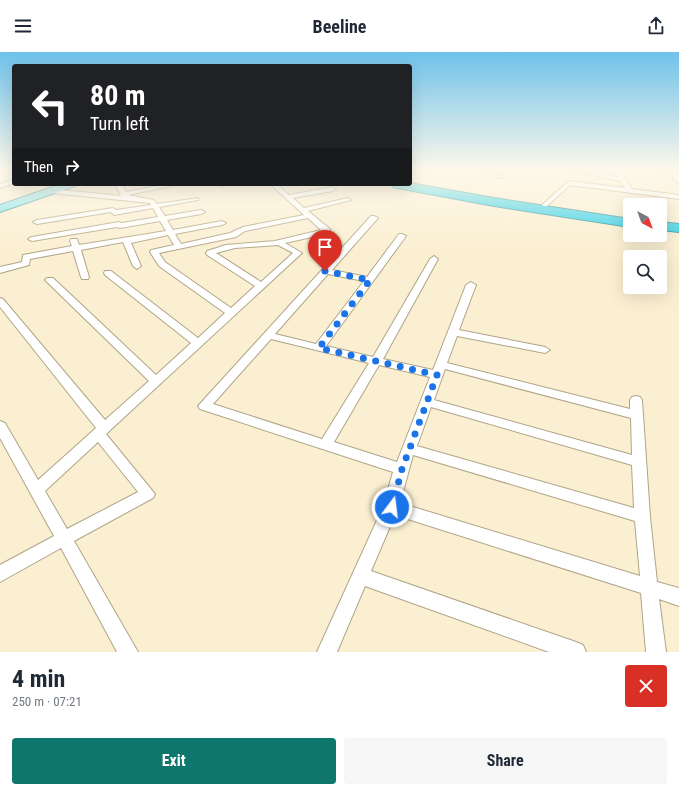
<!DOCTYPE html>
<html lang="en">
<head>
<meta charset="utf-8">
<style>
  body { margin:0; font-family:"Roboto Condensed",sans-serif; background:#f6f6f7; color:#1f2937; height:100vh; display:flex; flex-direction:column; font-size:15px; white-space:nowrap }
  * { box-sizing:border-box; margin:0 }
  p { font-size:13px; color:#747a83 }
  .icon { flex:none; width:22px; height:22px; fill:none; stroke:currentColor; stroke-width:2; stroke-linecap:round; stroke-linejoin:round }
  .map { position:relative; height:600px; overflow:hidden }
  .details { display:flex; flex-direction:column; background:#fff; flex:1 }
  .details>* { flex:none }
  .guide { position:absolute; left:12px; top:12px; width:400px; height:122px; border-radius:4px; box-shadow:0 4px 16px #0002; background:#202124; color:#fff; overflow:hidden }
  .needle { width:26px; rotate:139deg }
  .tools { position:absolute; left:623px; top:146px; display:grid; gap:8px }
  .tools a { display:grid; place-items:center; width:44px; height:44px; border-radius:4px; background:#fff; box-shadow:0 4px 16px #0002; font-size:20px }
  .pin { position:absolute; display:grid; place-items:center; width:34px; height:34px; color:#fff; margin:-41px -17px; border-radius:50% 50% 50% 0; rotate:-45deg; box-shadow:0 0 4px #0007 }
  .pin .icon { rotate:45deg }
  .me { position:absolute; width:44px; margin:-22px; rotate:15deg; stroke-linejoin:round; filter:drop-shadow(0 0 3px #0008) }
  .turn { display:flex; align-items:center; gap:14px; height:84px; padding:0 12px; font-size:18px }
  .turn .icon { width:52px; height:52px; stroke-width:2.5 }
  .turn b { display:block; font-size:28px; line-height:34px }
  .then { display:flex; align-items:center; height:38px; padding:0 12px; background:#0003; gap:8px; font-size:15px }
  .round { display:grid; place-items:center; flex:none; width:42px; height:42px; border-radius:4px; background:#f6f6f7 }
  .overview { display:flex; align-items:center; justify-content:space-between; height:68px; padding:0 12px }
  h1 { font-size:24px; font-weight:700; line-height:30px }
  .primary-button { display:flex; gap:8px; margin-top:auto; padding:8px 12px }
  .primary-button a { flex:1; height:46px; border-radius:4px; background:#0f766e; color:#fff; font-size:16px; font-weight:700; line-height:46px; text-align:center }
  .primary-button a+a { background:#f6f6f7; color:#1f2937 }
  header { display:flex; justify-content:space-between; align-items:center; height:52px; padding:0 12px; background:#fff; font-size:18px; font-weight:700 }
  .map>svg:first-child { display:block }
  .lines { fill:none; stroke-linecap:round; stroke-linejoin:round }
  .street-casing { stroke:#afa487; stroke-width:2 }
  .primary-casing { stroke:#1c8c99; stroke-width:2 }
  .highway-casing { stroke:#1c8c99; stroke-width:2 }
  .street { fill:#fff; fill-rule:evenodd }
  .primary { fill:#79e2f1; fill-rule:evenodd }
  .highway { fill:#20cee8; fill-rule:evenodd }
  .route { stroke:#1a73e8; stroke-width:7; stroke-dasharray:0 12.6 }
</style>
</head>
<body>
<header><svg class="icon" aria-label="menu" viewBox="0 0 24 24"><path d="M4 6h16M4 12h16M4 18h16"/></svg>Beeline<svg class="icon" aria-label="share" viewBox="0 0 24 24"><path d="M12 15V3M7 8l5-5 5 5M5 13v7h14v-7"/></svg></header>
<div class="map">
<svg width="679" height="600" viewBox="0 0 679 600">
  <rect width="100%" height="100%" fill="#fbefd1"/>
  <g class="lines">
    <defs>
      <path id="street" d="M480,118H487L504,125L499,126Z
        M569,118H579L618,125L614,118H620L632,137L679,143V147L570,133L546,155H542V153L569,129L625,136L621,129Z
        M653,118H673L679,125V131L677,130L669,121L656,120Z
        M14,127V131L0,136V132Z
        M118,132H126L123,135L126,140L167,132H180L128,143L154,148L157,152L198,146V148L159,155L165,164L201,158L205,160L201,162L167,168L173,178L222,169L226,171L222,173L175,182L181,192L230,181L243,175L304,163L270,132H277L289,143L333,135L336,137L333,139L293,146L304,156L348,146L351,148L308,159L330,177V181L285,191L302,201L106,382L155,442L153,446L74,489L138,600H117L61,496L0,530V513L54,484L0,386V369L5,371L38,428L96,376L0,255V246L3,247L105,368L149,329L47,230L45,228L47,226H53L156,323L191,291L105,223L104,221L105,219H111L198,286L225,261L159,214L150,200L151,198L174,193L168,183L131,191L141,214L137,217L133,214L123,190L81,198L89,225L88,227H82L81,225L73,199L30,207L29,213L0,221V215L22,210L23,203L72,194L70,189L71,187H77L79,193L166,179L160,169L120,176L117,175L32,189L28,187L32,185L119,170L122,171L158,165L153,156L114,163L111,160L37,172L33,170L37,168L113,156L116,158L151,153L150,151L52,141L49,139L52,137L121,144L116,134ZM308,166L321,178L275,189L226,193L207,199L206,201L207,203L255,234L231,256L165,210L159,201L236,185L245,179ZM278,193L293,201L261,230L216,201L235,196ZM98,390L138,440L67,477L45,439Z
        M216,132H225V133L222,135Z
        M371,164H374L378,166L332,218L367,225L399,182H402L406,184L326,294L373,305L430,207L434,204L438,207L383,307L433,318L466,233L471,230L476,233L459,278L545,295L550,298L545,301L457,284L447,311L630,357V348L632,345L636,344L640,345L642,348L650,465L657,530L679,536V554L659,547L666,600H646L641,541L395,463L371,519L576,590L583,593L586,600H549L365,534L337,600H317L383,455L393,420L200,357L198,354ZM328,222L364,229L316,292L275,282ZM271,287L369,311L322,387L213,352ZM379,313L430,325L397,410L334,390ZM445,317L631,366L632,403L434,348ZM431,355L632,413L634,456L417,394ZM413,403L635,469L640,524L400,451Z"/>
      <path id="primary" d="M61,132H76L75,134L0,160V153Z"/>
      <path id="highway" d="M410,131L494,146L630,167V175L494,154L397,136L393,135L391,132H410Z
        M660,170L679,172V180L660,178Z"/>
    </defs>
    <use href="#street" class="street-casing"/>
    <use href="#primary" class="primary-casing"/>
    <use href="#highway" class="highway-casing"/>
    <use href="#street" class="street"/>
    <use href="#primary" class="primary"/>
    <use href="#highway" class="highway"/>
  </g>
  <linearGradient id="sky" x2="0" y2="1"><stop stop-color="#6ec2ea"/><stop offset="0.58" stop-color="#fdf8ea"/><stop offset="1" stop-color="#fdf8ea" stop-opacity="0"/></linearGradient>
  <rect width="679" height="202" fill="url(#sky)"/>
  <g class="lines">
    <path class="route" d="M325,219L370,228L319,296L437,323L402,417L392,455"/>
  </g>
</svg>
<div class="tools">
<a><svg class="needle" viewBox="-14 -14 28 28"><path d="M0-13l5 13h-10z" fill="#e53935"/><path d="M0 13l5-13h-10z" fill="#747a83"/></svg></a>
<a><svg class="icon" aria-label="search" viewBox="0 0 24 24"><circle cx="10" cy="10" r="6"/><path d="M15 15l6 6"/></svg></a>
</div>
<div class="pin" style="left:325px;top:219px;background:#d93025"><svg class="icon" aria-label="arrive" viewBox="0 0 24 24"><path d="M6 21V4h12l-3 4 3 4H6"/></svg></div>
<svg class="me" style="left:392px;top:455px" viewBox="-20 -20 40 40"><circle r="17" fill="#1a73e8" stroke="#fff" stroke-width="3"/><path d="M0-11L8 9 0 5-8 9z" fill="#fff"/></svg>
<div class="guide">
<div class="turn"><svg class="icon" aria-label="left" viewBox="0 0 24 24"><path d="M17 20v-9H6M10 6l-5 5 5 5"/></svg><div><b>80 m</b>Turn left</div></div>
<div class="then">Then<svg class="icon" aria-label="right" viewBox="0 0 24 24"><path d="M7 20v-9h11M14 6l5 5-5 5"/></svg></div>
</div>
</div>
<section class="details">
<div class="overview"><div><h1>4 min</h1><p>250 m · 07:21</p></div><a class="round" style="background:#d93025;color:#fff"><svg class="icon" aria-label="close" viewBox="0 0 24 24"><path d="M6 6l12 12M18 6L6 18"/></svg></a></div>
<div class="primary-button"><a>Exit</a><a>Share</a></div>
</section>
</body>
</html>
